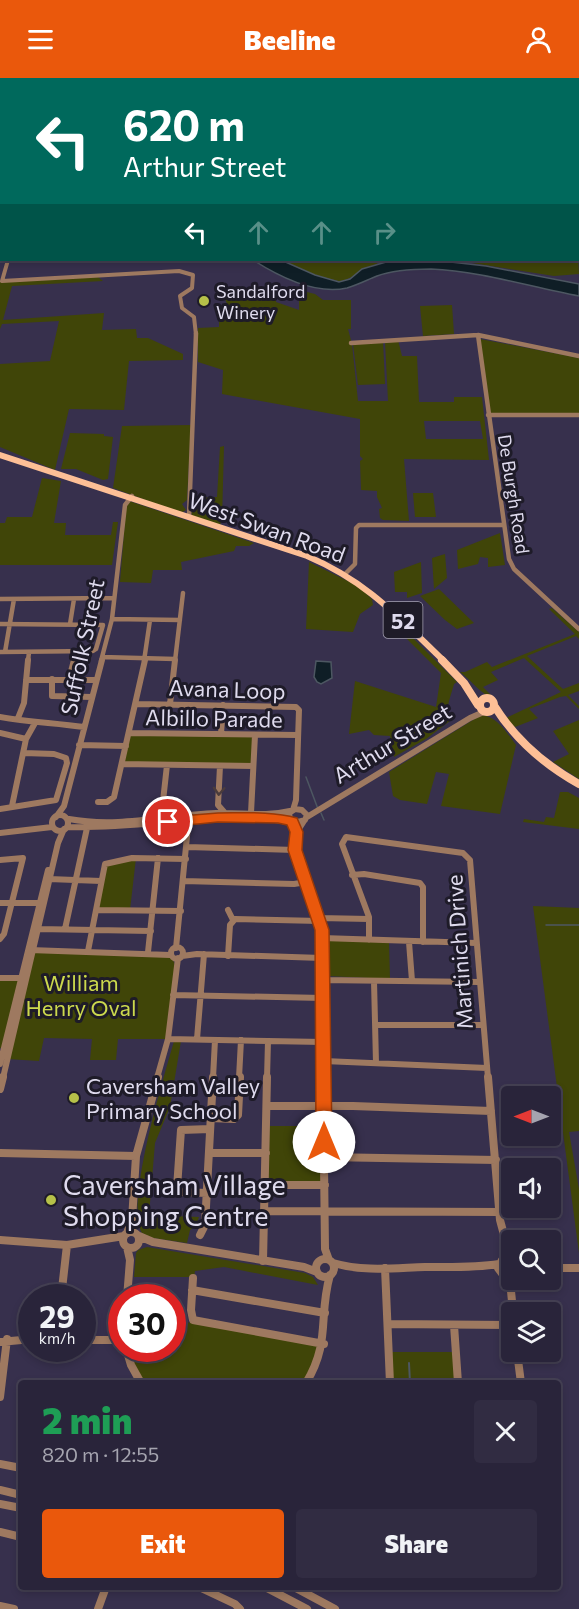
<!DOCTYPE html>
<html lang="en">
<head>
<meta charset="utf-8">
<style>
  body { margin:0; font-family:Commissioner,sans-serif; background:#312c42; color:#f1f3f6; height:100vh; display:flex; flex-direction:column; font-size:22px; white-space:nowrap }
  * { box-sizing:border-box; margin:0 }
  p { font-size:20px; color:#a5a4af }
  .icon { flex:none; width:33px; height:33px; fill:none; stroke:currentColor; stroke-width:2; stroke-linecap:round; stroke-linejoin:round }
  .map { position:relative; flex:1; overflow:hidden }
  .sheet { position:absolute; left:18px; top:1302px; width:543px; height:210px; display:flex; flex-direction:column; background:#29243a; border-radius:6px; box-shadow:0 3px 9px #0003,0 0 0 2px #454154 }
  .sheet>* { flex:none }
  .banner { position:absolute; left:0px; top:0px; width:579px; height:183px; box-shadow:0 3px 9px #0003,0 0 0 2px #454154; background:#00695c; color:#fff; overflow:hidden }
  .needle { width:39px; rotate:270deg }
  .fabs { position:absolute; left:501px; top:1008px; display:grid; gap:12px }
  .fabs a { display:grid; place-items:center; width:60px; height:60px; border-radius:6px; background:#29243a; box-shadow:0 3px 9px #0003,0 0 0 2px #454154; font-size:30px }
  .speed { position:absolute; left:18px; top:1206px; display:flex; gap:12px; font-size:30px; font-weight:700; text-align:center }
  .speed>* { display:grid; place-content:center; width:78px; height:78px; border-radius:50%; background:#29243a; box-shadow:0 3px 9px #0003,0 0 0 2px #454154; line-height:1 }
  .speed small { font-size:15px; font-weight:400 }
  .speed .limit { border:9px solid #d22; background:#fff; color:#111 }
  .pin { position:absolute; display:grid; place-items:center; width:51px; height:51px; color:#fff; margin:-26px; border:3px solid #fff; border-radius:50%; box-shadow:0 2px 6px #0007 }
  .me { position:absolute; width:66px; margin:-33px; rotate:0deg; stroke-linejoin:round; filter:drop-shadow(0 0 4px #0008) }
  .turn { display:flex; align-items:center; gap:21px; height:126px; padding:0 24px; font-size:27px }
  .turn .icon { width:78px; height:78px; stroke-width:2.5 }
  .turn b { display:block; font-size:42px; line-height:51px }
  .lanes { display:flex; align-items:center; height:57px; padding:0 24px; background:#0003; justify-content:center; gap:30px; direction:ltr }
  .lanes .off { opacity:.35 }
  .round { display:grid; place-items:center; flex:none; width:63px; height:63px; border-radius:6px; background:#312c42 }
  .headline { display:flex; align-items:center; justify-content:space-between; height:102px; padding:0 24px }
  h1 { font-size:36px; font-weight:800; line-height:45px; color:#1e9e55 }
  .button { display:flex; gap:12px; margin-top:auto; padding:12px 24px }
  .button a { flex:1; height:69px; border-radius:6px; background:#ea580c; color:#fff; font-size:24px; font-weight:800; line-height:69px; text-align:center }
  .button a+a { background:#312c42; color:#f1f3f6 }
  header { display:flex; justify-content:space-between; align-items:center; height:78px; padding:0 24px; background:#ea580c; color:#fff; font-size:27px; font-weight:800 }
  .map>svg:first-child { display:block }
  .green { fill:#404508; fill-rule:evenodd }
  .water { fill:#0f1e26; stroke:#4d5762; stroke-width:1.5 }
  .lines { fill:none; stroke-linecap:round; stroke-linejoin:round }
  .stream-far1 { stroke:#4d5762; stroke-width:1.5 }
  .stream { stroke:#4d5762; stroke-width:2 }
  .minor-far3 { stroke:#9e7960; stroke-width:4 }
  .minor-far2 { stroke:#9e7960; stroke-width:4.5 }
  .minor-far1 { stroke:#9e7960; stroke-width:6 }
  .minor { stroke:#9e7960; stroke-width:8 }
  .major-far1 { stroke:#fdbf96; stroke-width:6 }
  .major { stroke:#fdbf96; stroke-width:8 }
  .highway { fill:#fbe8dc; fill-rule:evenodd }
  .oneway { stroke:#4b3c3c }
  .route { fill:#ea580c; stroke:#983908; stroke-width:1.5 }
  .poi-dot { fill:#b6c149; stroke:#1e1b28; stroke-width:2 }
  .labels { text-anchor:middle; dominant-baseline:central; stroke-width:6; stroke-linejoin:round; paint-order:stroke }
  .far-poi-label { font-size:18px; fill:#dfdbee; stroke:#1e1b28; text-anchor:start }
  .far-street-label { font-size:18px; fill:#dfdbee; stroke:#1e1b28 }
  .shield { fill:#1e1b28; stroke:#a5a1b3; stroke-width:1.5 }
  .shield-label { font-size:21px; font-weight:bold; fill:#dfdbee }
  .street-label { font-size:22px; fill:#dfdbee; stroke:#1e1b28 }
  .park-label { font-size:22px; fill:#ccd94d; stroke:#1e1b28 }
  .poi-label { font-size:22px; fill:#dfdbee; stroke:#1e1b28; text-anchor:start }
  .near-poi-label { font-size:27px; fill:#dfdbee; stroke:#1e1b28; text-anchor:start }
</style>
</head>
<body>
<header><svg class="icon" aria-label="menu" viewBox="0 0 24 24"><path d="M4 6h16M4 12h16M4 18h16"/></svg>Beeline<svg class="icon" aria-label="person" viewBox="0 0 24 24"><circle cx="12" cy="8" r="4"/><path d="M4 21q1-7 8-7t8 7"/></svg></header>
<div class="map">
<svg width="579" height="1531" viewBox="0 0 579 1531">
  <rect width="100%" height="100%" fill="#37304d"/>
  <path class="green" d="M578,178L579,196L554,198L453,182H578Z
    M281,182H393L378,185L342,204L315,197Z
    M98,199L103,203L12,208L3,242L104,235L102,252L136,251L137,260H148L183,276V282L129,283L124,332L69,331L55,392L0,369V286L50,283L59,243L2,246L0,251V204Z
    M299,212L315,216L323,222H351V251H348L352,266L358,323H388L385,264L398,262L402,278H417L419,324H454V319H482L489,382L404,381L409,443L383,442L380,440L379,431L382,430L377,419V413L361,412L360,383L363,381L360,378V341L222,316L223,292L198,284V250L219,249V239L230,233L223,216L230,213L253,222L268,214L276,218V224L299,232ZM424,343H480L483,361H426Z
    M452,227L454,256L423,258L420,228Z
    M480,261L579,280V335H490Z
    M383,263L385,306L358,307L353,266Z
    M191,347L187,422L182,426L186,432L181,435L113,410L122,348Z
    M70,355L104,356V358L113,359L108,401L103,402L76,391H61Z
    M224,368L222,442L220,447L192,438L191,431L197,427L192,423V420L217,419L220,369Z
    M42,400L61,403L54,445H66L65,457H111L113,444H118L112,487H0V445H5L7,439H32Z
    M413,415H433L436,439H415Z
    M129,423L254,465L249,468H236L234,473L181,484L182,492H153L151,505L120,504L126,430Z
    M500,455L505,487L488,489V480L480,479L478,486L458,491L457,472Z
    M445,476L447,500L434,511L432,480Z
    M309,484L358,508L372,521L373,527L360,536L353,554L306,551Z
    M421,484L422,515L407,520V514H395L394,494Z
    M439,511L474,545L457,551L445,542L420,518Z
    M552,530L579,554V561L576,558L527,578L563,611L579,605V613L568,617L579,628V631L566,618L560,619L529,631L538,640L515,649L506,640L561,614L524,580L491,594L498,602L483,609L495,621C479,615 473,604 460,594H465L487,584L492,589L575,556L549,531Z
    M395,542L457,604L454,606C451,618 444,632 450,643L426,661L394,679L390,658L374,657L369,652L349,656L355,603L436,629L441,595L393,547Z
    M481,637C497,638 507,655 516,667L500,736L441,728L449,696L436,694L427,726L400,722L393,718L389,694Z
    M579,642V701L553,684L569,676L553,653Z
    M129,655L255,657L253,688L122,686Z
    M560,714H568L579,720V751L523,744L524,741L544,744L546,739L554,740Z
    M136,780L130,832H97L103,788Z
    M533,828L579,830V1053L569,1054L579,1111V1175Z
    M328,862L389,864L390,901L327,898L324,895L325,864Z
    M33,872L172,879L176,890L168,961H118L116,982H90L92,961L44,960L39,983L7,981Z
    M0,900H21L4,970H0Z
    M174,963H181L170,1029L155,1065L149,1137L199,1139L196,1147L190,1152L187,1165L153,1160L142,1155C125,1126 163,1002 174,963Z
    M267,1048H324L325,1107H266Z
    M147,1169L305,1195L313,1199L318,1207L224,1189L195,1193L194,1199H134L136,1175L138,1172Z
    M173,1242L324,1266L306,1305H141L126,1271L172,1270Z
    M389,1274H456L458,1305H390Z"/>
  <path class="water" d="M253,182H281L315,197L339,204L350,201L362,191L393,182H433L486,188L579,206V218C530,209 481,193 431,191C414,191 393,192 377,198C367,202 357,207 347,210C316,217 278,198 253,182Z
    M316,583L331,584L332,600L321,606L317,604L314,599Z"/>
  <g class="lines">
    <path class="stream-far1" d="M306,699L318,731
      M321,735L324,742
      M546,847H579"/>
    <path class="stream" d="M409,1285L410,1305"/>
    <path class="minor-far3" d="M0,90L2,85
      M8,182L2,203L179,193L193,197L192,210L180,218L182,230L194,239L196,257"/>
    <path class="minor-far2" d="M478,257L509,481L514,491L579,551
      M351,265L478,257L579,278
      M488,337H579
      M189,439L196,255
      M346,495L355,486L356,450L359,447H503
      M0,521L114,520
      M112,541L180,542
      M0,546L103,547L96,571L93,573L0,574
      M70,546L74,521
      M5,574L14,521
      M102,579L175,581
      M28,583L29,574
      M74,583L77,573
      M101,583L112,541L125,427L132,418
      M144,583L150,542
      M175,583L183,515"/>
    <path class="minor-far1" d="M52,601V618L92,619
      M69,601L74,582
      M26,602H96
      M136,626L296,629L299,632L296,722L293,732
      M170,626L175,582
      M0,639C28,644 56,645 84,649
      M18,640L24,625L28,582
      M0,655L26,661
      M129,655L298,657
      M221,656L223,627
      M79,667L126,668
      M122,686L253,688
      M220,688L218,727L225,735
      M98,724H107L114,719L145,582
      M12,728L26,661L35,645
      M0,731L56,722L67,685L66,680L54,676L24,675
      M251,735L255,657
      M52 745a8 8 0 1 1 16 0a8 8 0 1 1-16 0Z
      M56,739L64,728L102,582
      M307,739L470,640L486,633
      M69,741C119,750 166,737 216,735C241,734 265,739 290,733
      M154,741L162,732L167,687
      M304,743L297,754L295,772L322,852L323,1000
      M67,749C132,751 195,738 260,740C274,741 293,747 305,742L307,737L302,732L295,731L289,735L290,742
      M0,755L52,749
      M187,769L295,772
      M0,782L23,780L4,856L0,861
      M352,797L364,796L420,805L423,809V864
      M49,801L101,803
      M184,803L294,806L306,804
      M0,825H38
      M97,832L181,833
      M228,832L233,842
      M319,840L369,841
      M38,851L151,853
      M65,851L87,750
      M322,860L476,865
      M369,862V839L342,766L346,759L463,775L470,782L488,1000
      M409,864L412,903
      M171 875a6 6 0 1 1 12 0a6 6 0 1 1-12 0Z
      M176,870L189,738
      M30,872L170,877
      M88,873L105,786L132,780L186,781
      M148,874L158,780
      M182,878L197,876L322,880
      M228,878L230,847L235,841L320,843
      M0,900H23
      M322,902L479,904
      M374,903L376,985
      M173,917L323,920
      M375,947H482
      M168,961L323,964
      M197,961L204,876
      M324,983L487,990
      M0,986L48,792
      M3,1000L58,765L64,751
      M157,1000L168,961L178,880
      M213,1000L215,962
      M239,1000L241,962
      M267,1000L268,963"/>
    <path class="minor" d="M323,999L325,1171L329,1182
      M488,999L500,1142L511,1183
      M0,1011L3,999
      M267,1028H353L491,1033
      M211,1040L234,1041L238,1037L240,999
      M0,1075L136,1078
      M209,1075H266
      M325,1079L496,1082
      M266,1107H325
      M207,1115L180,1114L177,1110L181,1052L210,1051
      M265,1133L501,1134
      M123 1162a8 8 0 1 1 16 0a8 8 0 1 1-16 0Z
      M127,1155L132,1142L136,1078L158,999
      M200,1157L205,1147L213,999
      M139,1158L153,1164L304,1189L317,1194
      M0,1162L67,1167L124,1158
      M127,1169L130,1182L127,1220
      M316 1190a9 9 0 1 1 18 0a9 9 0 1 1-18 0Z
      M263,1183L267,999
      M512,1183L502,1182L498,1190L504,1198L512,1197
      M333,1185C364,1194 394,1190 425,1189C450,1189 474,1190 499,1186
      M385,1190L390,1305
      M550,1190H579
      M504,1198L511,1213L513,1234
      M193,1200L191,1232L193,1242L324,1266
      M192,1212L325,1235
      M61,1220L67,1167
      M388,1246L512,1247
      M454,1247L458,1305
      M82,1262H122
      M0,1264L32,1261
      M126,1270L131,1287L141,1305
      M517,1274L521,1305
      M306,1305C331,1264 318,1239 330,1197
      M0,1319L7,1261
      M0,1386L21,1390
      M0,1412L21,1417
      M0,1426L21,1430
      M0,1454L21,1459
      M199,1509L235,1526L240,1531
      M265,1509L307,1531
      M294,1509L335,1531
      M0,1528L14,1531
      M98,1531L106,1509"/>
    <path class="major-far1" d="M0,377L307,478C368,504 398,539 444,583"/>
    <path class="major" d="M442,582L464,605L478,627
      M480 627a7 7 0 1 1 14 0a7 7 0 1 1-14 0Z
      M495,629C516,662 545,687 579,706"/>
    <path class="highway" d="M54,0H58V2H53Z
      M0,123H2V130L0,131Z
      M0,149H2V157L0,158Z"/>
  </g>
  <defs><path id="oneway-chevron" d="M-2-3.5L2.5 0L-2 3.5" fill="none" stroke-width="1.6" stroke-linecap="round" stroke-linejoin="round" transform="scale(1.5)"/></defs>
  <use class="oneway" href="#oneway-chevron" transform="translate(219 713) rotate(93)"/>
  <path class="route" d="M218,735C244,735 272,733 297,740L303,754L302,772L329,852L332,1064L330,1068L324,1070L319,1068L316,1064L315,852L288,772L290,754L287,747L278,745L218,744L168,749L161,744L168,739Z"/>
  <g class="poi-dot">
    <circle cx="204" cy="223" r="6"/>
    <circle cx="74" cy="1020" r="6"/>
    <circle cx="51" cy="1122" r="6"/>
  </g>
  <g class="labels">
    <g class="far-poi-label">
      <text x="216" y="213">Sandalford<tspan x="216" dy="21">Winery</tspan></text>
    </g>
    <g class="far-street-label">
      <text transform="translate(514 416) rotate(81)">De Burgh Road</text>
    </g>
    <rect class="shield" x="383.5" y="524" width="39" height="36" rx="4.5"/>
    <g class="shield-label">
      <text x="403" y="542">52</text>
    </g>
    <g class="street-label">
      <text transform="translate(267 449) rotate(20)">West Swan Road</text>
      <text transform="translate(82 569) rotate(-78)">Suffolk Street</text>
      <text transform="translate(227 611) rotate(2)">Avana Loop</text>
      <text transform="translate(214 640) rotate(1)">Albillo Parade</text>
      <text transform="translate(392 665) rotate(-31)">Arthur Street</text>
      <text transform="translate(459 874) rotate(-94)">Martinich Drive</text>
    </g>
    <g class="park-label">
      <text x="81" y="904">William<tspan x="81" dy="25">Henry Oval</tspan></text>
    </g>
    <g class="poi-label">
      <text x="86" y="1007">Caversham Valley<tspan x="86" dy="25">Primary School</tspan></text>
    </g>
    <g class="near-poi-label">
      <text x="63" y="1106">Caversham Village<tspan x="63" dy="31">Shopping Centre</tspan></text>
    </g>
  </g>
</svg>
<div class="fabs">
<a><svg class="needle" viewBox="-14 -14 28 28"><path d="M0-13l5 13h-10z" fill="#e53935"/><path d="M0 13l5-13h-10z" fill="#a5a4af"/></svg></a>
<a><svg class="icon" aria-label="sound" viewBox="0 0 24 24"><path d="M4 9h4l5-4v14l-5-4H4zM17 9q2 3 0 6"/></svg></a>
<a><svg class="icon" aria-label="search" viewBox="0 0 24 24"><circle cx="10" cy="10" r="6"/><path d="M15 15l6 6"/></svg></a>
<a><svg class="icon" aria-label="layers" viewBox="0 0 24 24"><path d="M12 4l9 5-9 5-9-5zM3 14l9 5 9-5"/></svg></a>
</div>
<div class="speed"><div>29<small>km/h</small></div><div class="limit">30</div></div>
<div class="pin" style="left:168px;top:744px;background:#d93025"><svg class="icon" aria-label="arrive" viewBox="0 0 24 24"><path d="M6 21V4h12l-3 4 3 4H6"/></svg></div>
<svg class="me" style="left:324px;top:1064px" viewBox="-20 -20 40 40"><circle r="19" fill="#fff"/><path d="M0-13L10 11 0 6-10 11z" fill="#ea580c"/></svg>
<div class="banner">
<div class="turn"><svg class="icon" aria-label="left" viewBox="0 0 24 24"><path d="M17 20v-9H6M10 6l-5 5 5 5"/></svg><div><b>620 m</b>Arthur Street</div></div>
<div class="lanes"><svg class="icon" aria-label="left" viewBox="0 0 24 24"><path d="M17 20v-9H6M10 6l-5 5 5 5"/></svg><svg class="icon off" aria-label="ahead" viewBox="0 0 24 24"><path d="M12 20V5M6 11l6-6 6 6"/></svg><svg class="icon off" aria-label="ahead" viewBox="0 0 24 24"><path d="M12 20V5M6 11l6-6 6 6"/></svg><svg class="icon off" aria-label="right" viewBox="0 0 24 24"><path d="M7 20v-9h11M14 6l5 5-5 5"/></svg></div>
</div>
<section class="sheet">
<div class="headline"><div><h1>2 min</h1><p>820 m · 12:55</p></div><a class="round"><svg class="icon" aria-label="close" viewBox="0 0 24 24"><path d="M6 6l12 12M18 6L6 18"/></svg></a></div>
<div class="button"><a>Exit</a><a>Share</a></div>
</section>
</div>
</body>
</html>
